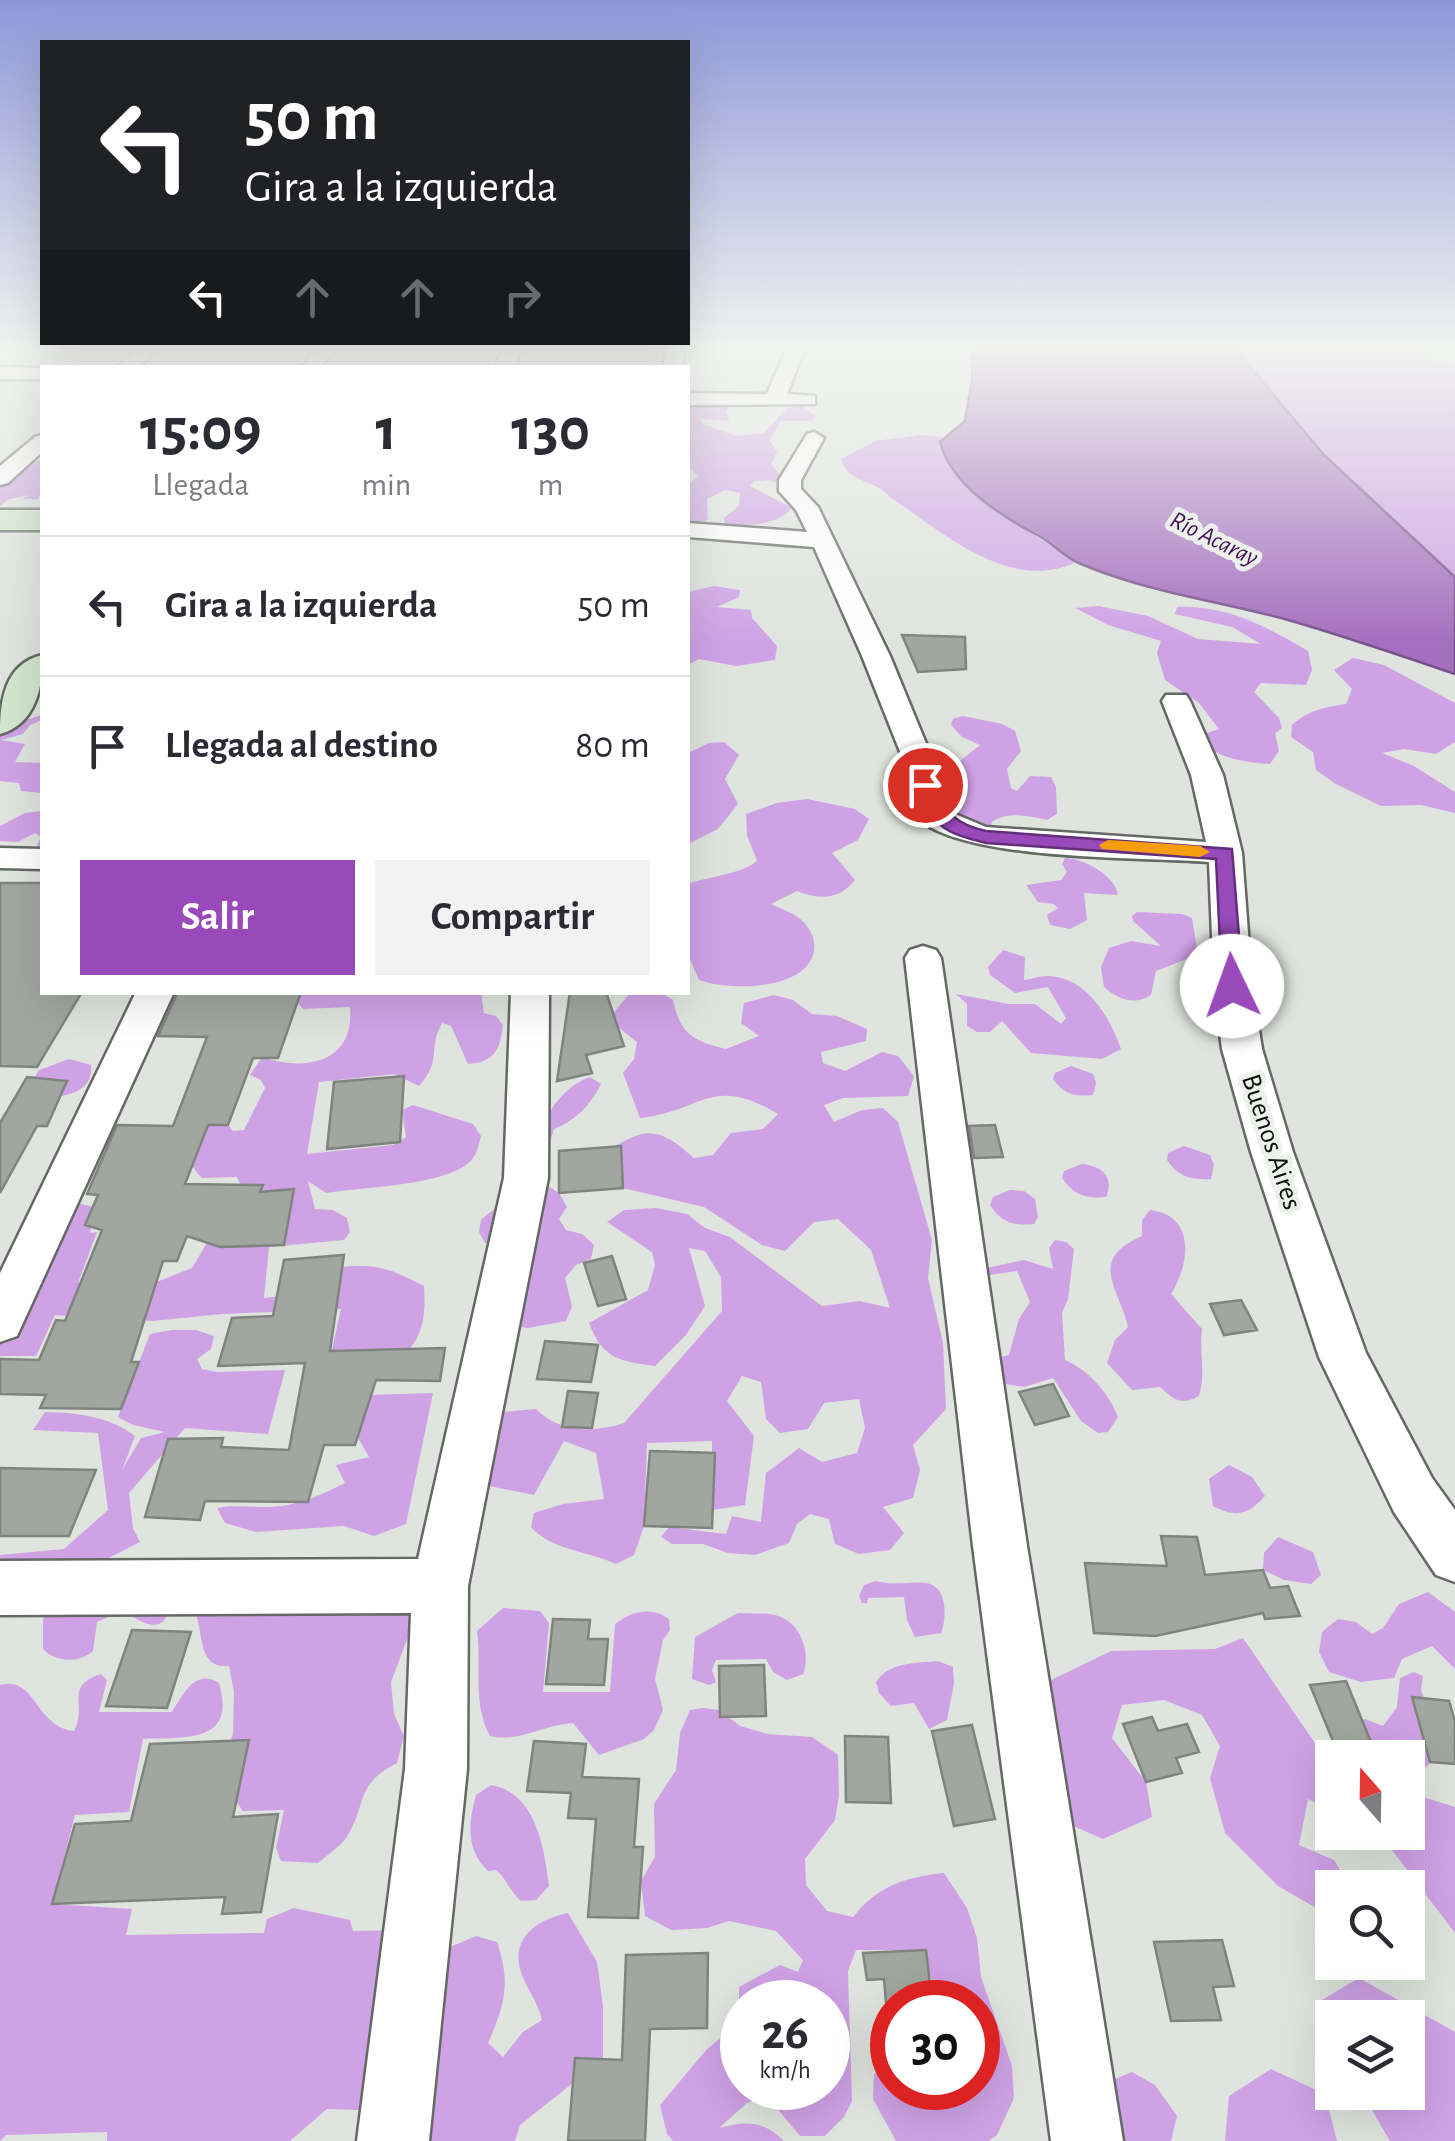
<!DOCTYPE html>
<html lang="es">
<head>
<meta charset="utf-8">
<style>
  body { margin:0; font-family:"Alegreya Sans",sans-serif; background:#f2f2f3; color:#2b2b33; height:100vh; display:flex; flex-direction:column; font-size:38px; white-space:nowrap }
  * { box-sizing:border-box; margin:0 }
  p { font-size:32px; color:#7c7c81 }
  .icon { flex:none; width:55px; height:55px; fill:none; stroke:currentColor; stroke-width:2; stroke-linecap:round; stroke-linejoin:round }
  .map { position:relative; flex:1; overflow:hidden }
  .details { position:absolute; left:40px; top:365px; width:650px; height:630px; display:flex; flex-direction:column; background:#fff; border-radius:0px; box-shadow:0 10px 40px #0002 }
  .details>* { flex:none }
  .banner { position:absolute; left:40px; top:40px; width:650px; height:305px; border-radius:0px; box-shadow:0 10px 40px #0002; background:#202124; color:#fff; overflow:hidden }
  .needle { width:65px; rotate:340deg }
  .controls { position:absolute; left:1315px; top:1740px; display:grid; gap:20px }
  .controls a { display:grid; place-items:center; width:110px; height:110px; border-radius:0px; background:#fff; box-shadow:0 10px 40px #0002; font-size:50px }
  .speed { position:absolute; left:720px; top:1980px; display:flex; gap:20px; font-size:50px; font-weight:700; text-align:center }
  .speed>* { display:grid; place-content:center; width:130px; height:130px; border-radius:50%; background:#fff; box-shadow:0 10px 40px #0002; line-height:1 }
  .speed small { font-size:25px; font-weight:400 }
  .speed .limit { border:15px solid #d22; background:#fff; color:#111 }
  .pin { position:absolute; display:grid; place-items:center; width:85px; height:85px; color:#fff; margin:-42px; border:5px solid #fff; border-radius:50%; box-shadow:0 2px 10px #0007 }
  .me { position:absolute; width:110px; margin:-55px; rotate:357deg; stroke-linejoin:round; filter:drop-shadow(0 0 8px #0008) }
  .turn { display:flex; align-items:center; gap:35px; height:210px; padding:0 40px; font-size:45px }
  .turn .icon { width:130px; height:130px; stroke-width:2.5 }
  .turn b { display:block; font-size:70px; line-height:85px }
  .lanes { display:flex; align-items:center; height:95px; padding:0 40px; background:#0003; justify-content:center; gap:50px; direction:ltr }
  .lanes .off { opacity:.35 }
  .eta { display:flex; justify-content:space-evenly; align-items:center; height:170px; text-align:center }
  .eta b { font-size:60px; font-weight:700; line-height:70px }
  .cta { display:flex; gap:20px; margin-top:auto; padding:20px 40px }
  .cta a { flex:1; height:115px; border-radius:0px; background:#9849ba; color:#fff; font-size:40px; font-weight:700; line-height:115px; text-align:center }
  .cta a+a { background:#f2f2f3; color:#2b2b33 }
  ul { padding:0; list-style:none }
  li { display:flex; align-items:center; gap:30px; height:140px; padding:0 40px; border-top:2px solid #e1e1e2 }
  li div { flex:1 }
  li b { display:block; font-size:38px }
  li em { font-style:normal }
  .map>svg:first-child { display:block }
  .green { fill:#cfa2e6; fill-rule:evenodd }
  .water { fill:#a56fbf; stroke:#77528a; stroke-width:2.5 }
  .building { fill:#a2a6a1; stroke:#80847f; stroke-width:2.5 }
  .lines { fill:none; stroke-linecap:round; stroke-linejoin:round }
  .street-casing { stroke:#656964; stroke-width:5 }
  .secondary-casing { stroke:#656964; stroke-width:5 }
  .street { fill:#fff; fill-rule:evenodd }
  .secondary { fill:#d2e6ce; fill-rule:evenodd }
  .route { fill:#9849ba; stroke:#632f79; stroke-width:2.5 }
  .slow { fill:#f59e0b }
  .labels { text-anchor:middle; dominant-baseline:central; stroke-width:10; stroke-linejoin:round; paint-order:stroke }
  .far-water-label { font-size:25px; font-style:italic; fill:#430e58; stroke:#ecf1eb }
  .street-label { font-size:28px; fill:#0d0e0d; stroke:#ecf1eb }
</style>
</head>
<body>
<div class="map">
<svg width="1455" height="2141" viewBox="0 0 1455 2141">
  <rect width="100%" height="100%" fill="#dfe4de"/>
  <path class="green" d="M1232,345H1423L1426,359L1455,367V577L1324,455Z
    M688,399L732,405L726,411L729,421L701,419L703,424L736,436L764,433L787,408L801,406L816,416L811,421H781L770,440L777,452L771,464L795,492L770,480L754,481L750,486L792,508C777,526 747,526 725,525L724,518L739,506L740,493L725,490L707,499L708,520L688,525V485L698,476L688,465Z
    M921,435L943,437L940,442C956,501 1032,530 1076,562C1010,594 941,531 890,497C876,479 848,484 841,459L875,441Z
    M42,458V490L38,499H21L32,495L9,499L0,506V488Z
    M714,586L740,590L739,597L717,607L751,610L752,618L777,646L775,660L736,666L699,659L688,665V592Z
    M1099,606L1148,616L1198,639L1261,644L1232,627L1175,614L1177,607C1227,605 1267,627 1308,651L1312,670L1306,685L1261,683L1254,692L1279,718L1282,728L1275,734L1279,751L1270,764C1244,762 1211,758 1198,736L1219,729L1199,703L1165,680L1157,653L1161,641L1108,625L1075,608Z
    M1353,658L1384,665L1455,703V742L1436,754L1404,749L1382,753L1414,766L1455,792V813L1421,805L1381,806L1334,783L1316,770L1313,752L1291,737L1292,725C1309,710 1325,707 1346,704L1352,689L1334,670Z
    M42,715V720L30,725L23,734L1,740L25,744L15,762L42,763V793L21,791L19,783L0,781V728Z
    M963,716L1002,724L1015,731L1021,751L1007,769L1011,788L1017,791L1030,776L1051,777L1056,787L1057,814L1047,820C1029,816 1008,811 992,822L989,833L971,836L934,789L938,779L980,745L962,737L951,725L953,719Z
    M724,742L739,755L725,779L738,804L718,829L688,844V753L709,743Z
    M807,799L855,809L869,819L858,840L832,853L855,880C839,900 820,900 797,891L771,904C779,908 791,912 799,918C809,926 816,938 814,951C807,991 728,991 699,980L688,955V884C710,876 739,875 757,861L747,835L746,814L777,803Z
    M42,811V851L37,845L41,837L35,833L18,842L0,841V826L25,813Z
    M1065,858C1083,858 1116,876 1118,895L1084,893L1087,920L1070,929L1050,925L1047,915L1058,908L1053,904L1038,902L1026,885L1061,880L1067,872L1062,864Z
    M1137,912L1182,914L1192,918L1197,949L1192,957L1156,971L1151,995C1134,1006 1118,999 1104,987L1101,967L1109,948L1131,941L1161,946L1133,921L1132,916Z
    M1003,950L1025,957L1024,980C1032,979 1039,976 1047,976C1086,976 1110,1017 1121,1049L1102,1059L1031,1053L1002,1021L990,1032H977L967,1026V1004L956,994L1009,1004H1035L1061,1024L1066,1018L1048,987L1015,993L990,975L988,967Z
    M297,993H481L484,1013L496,1016L503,1025C500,1051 494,1062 468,1064L451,1026L442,1023C427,1049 443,1059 419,1086L394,1074L319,1082L307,1154L393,1145L406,1137L402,1110L413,1105L473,1124L481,1136C478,1147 477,1157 467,1164C439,1186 362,1187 326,1193L308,1181L315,1209L333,1210L347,1218L350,1232L344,1240L269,1247L264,1298L335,1290L342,1267C378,1263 393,1270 424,1286C427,1329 418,1354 376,1370L369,1395L433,1393L406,1524L374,1536L344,1526L256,1532L225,1523L217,1508C235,1505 249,1507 267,1507C296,1507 319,1496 345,1483L336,1465L369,1457L325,1380L341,1309L222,1314L153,1321L55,1315L36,1356H0V1312L53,1197L98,1208H91L84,1226L91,1227L90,1233L97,1232L78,1283L159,1281L192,1268L241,1186L237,1177L202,1178C185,1161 187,1146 190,1124L228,1125L233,1131L244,1130L265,1088L261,1080L250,1075L262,1057C305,1072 355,1063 350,1007L303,1009L296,1001Z
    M630,993H662L673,1000C680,1034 693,1041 726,1049L759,1036L741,1023L744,1003L774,995L793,1000L812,1014L837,1016L867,1029L866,1041L821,1052L823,1063L845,1071L882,1052L898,1056L914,1076L908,1096L843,1098L824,1105L834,1122L862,1110L883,1108L898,1122L932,1240L928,1278L943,1343L946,1409L913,1445L920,1470L913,1498L883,1507L904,1533L890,1550L859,1554L835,1544L829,1519L810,1514L797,1524L789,1543L755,1555L728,1553L703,1544H672L661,1537L669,1527L726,1534L732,1516L761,1522L766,1473L799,1448L822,1462L857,1453L865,1428L859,1399L824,1403L808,1429L780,1433L766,1419L761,1382L742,1376L727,1401L754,1436L745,1505L712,1510V1441L647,1443L644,1526L634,1555L616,1564C588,1551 551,1550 531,1527L534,1513L563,1504L604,1499L596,1453L564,1441L534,1495L489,1486L484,1445L502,1412L536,1409C559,1433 594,1433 624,1423L722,1311L721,1277L705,1251L689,1248L705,1306L686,1335L655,1366C619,1361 603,1359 589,1323L648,1290L655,1265L652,1252L607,1222L624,1210L656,1208L687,1214L705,1228L730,1237L822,1306L860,1301L890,1308L871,1250L838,1219L814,1222L785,1251L762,1245L704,1207L623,1188L606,1169V1152C646,1126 658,1126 694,1158L713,1155L731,1133L763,1129L778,1114C711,1074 704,1111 640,1118L623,1073L634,1059L637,1042L608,1019Z
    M69,1059L91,1065C93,1088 75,1094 55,1097L33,1080L39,1070Z
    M1071,1066L1093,1074L1096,1083L1093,1095C1074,1097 1064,1094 1053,1079L1055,1073Z
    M590,1077L601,1084C590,1106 576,1120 554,1129L547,1151L546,1185L559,1193L567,1207L559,1219L566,1230L582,1234L594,1245L591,1259L576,1265L565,1278L572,1306L566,1321L528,1328L509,1325L502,1244L485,1243L479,1232L481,1220C490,1211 505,1203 510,1193C533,1155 543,1094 590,1077Z
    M1184,1146L1210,1155L1214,1165L1211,1179C1190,1180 1179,1177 1167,1160L1168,1153Z
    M1082,1164C1101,1166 1115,1176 1106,1197C1085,1199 1074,1195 1062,1178L1064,1171Z
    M1010,1190L1024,1191L1035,1199L1038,1217L1034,1224C1013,1226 1002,1223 990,1205L993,1197Z
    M1150,1210C1196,1215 1190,1264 1171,1294L1202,1329C1199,1353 1206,1373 1199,1396C1181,1406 1174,1400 1160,1387L1132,1390L1107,1363L1115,1340L1128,1327C1119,1287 1087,1260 1142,1236V1220Z
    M1055,1240L1066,1242L1074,1249L1068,1299L1062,1313L1065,1360C1088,1370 1109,1393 1118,1417L1108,1432L1098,1433L1081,1421L1053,1378L1024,1387L999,1383L987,1361L1009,1355L1019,1319L1030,1302L1017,1271L983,1276L982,1269L1024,1260L1053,1269L1049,1248Z
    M172,1330H196L214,1336L211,1349L197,1359L202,1369L217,1372L285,1370L268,1434L185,1428L129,1493L133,1528L140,1542L77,1574L1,1568L0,1555L64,1549L108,1510L98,1433L33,1430L45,1412C78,1413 109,1416 135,1436L122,1470L141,1438L165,1432L133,1425L118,1417L150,1334Z
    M1229,1465L1252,1477L1265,1496C1248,1515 1236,1518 1213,1506L1209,1479Z
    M1278,1537L1313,1552L1321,1575L1311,1584L1284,1580L1263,1570L1264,1553Z
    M875,1581C896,1586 907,1581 926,1583C948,1586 947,1618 941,1633L915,1637L907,1620L904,1597L868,1598L867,1603H862L859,1596L864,1585Z
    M1428,1592L1455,1612V1669L1432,1646L1402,1659L1394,1678L1361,1682L1329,1672L1319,1652L1322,1632L1338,1619L1356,1622L1372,1634L1383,1628L1399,1604Z
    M54,1604L170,1605C165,1637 142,1624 123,1610L97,1622L93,1651C80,1663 56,1663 43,1649V1619Z
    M405,1605L411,1629L391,1682L394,1714L404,1736L397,1763C355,1785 368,1800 348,1835C342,1846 328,1854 318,1863L281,1861L276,1848L284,1810L243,1811L222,1782V1763L233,1734L234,1692L229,1666C195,1669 205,1628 193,1607Z
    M503,1608L540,1611L549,1623L543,1692H610L615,1624C631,1611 652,1606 669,1619L670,1630L663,1640L655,1679L663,1710L654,1730L644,1739L599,1755L573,1723C543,1725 518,1743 490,1736C472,1703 482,1667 477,1631Z
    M738,1613C751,1614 769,1612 781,1617C802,1626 811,1654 803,1674L787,1680L773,1672L766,1659L716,1660L712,1670L716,1682L709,1685L692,1679L695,1637Z
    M1243,1638L1332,1768V1812L1308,1799L1299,1845L1334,1860L1350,1887L1332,1888V1917L1278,1886L1225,1833L1210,1778L1220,1746L1202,1715L1164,1700L1122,1705L1112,1738L1146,1782L1152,1817L1103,1839L1064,1822L1043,1684L1111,1651L1215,1649Z
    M938,1661L953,1667L954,1683L947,1720L929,1729L914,1703L891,1706L879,1693L876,1682C889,1662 916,1663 938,1661Z
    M1414,1672L1423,1676L1421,1690L1440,1741L1428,1766L1408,1777V1758L1356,1757L1349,1740L1355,1723L1365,1719L1383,1726L1397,1707L1400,1678Z
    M101,1674L107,1680L99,1712H172C183,1695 195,1668 219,1683C237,1744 185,1737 143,1739L129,1812L75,1815L52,1904L132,1909L126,1935L264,1933L267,1919L294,1908L350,1920L353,1931L412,1930L389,2111L327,2109L290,2141H107V2132L6,2135L0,2141V1685C36,1675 35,1727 74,1731C88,1705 63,1687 101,1674Z
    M703,1708L719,1710L740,1726L767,1734L812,1737L838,1755L839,1796L835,1820L805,1859L806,1885L827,1911L853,1917C878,1886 905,1877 944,1873L967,1908L977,1938L981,1977L1012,2066L1014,2098L997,2135L989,2141H896L873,2099L874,2074L892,2065V2088H978V2002H936L925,1950H856L848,1971L852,2101L844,2117L825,2136H800L766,2095L747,2103L719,2128C745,2121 763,2120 784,2141H673L667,2134L660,2105L707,2049L739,2023V1987L780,1965L798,1972L803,1960L776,1931L729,1921L707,1928L671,1930L645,1916L641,1881L655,1857L654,1804L676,1770L680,1733L690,1710ZM742,2002H828V2088H742Z
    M491,1785C536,1793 544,1847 549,1886L536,1900L521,1901C510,1892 507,1879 496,1870L488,1871C466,1850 468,1824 476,1795Z
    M1408,1797H1423L1455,1807V1933L1379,1833L1408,1832Z
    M568,1913L597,1962L603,2006V2059L520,2125L515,2141H421L418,2103L438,2054L444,2023L432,1986L448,1948L476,1936L497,1942C511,1983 505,2004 488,2043L503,2057L523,2032L542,2020C538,2002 528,1991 522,1975C508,1938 538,1919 568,1913Z
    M1359,1978L1455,2032V2141H1390L1362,2093L1408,2092V2018H1332V2027L1322,2000Z
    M1271,2069L1325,2094L1337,2141H1225L1229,2096Z
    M1132,2072L1155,2085L1177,2116L1171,2141H1106L1108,2082Z"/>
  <path class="water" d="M972,345H1232L1324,455L1455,577V674C1399,655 1344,636 1288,620C1219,601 1147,592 1081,564C1065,558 1053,543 1037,535C1001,516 951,485 940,442L965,421L972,380Z"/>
  <path class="building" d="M902,635L965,637L966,669L918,672Z
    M0,883H42V992H82L37,1067L0,1066Z
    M178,992H301L278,1058H253L228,1125H208L185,1184L263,1185L260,1192L294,1189L284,1245L220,1247L187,1236L177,1261H163L131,1362H139L121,1409L40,1408L46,1395L0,1394V1359L39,1360L56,1320L65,1321L102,1230L85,1225L98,1195L87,1194L117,1125L173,1126L207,1037L158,1036Z
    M570,992H606L624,1046L586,1055L592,1073L557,1081Z
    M404,1076L400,1142L327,1149L334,1082Z
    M27,1077L67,1081L47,1126H37L0,1193V1123Z
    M995,1125L1003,1157L974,1158L969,1126Z
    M621,1146L623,1188L559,1193V1151Z
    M344,1255L330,1351L445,1348L440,1381L376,1380L355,1445H324L308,1502L205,1501L200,1520L145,1517L168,1439L223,1438L221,1447L289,1450L305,1363L218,1366L232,1318L273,1316L284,1260Z
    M612,1256L626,1299L598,1306L584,1263Z
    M1241,1300L1257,1330L1224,1335L1210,1304Z
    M545,1341L598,1345L591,1382L537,1379Z
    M1053,1384L1069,1416L1035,1425L1019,1392Z
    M568,1391L598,1393L592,1428L562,1427Z
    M650,1451L715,1453L712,1528L644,1526Z
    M0,1468L96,1470L69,1536H0Z
    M1161,1536L1197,1537L1205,1575L1263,1570L1270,1588L1288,1586L1300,1616L1265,1619L1263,1613L1155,1636L1094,1633L1085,1563L1167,1566Z
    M553,1619L590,1620L588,1639H608L604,1685L546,1684Z
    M132,1630L191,1632L167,1708L106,1706Z
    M764,1665L766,1716L720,1717L719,1666Z
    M1346,1681L1373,1747L1337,1751L1310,1685Z
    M1412,1697L1449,1701L1455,1721V1764L1430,1762Z
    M1152,1717L1158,1731L1187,1724L1199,1752L1176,1758L1182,1773L1146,1782L1123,1724Z
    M972,1725L995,1819L954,1826L932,1731Z
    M845,1736L888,1737L891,1803L846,1802Z
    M249,1740L233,1817L278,1814L261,1912L222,1914L225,1897L52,1904L75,1824L131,1821L150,1744Z
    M534,1741L586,1744L582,1777L639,1779L634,1847H643L638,1918L588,1917L596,1819L568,1818L571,1793L527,1791Z
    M1222,1940L1234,1986L1213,1987L1221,2020L1171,2021L1154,1942Z
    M926,1950L932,2002H886L884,1979L867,1980L863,1953Z
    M708,1953L707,2028L650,2029L645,2141H568L575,2058L622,2060L626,1955Z"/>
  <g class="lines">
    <defs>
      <path id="street" d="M141,345H161L138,368H117Z
        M320,345H338L320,368H301Z
        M505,345H523L513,368H494Z
        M668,345H686L682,368H663Z
        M788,345H806L787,394L815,396V404L688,405V393L767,394Z
        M0,367L43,368L42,379H0Z
        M814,432L824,438L801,480V489L818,507L890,656L955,814L986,827L1206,842L1191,775L1162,701L1166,695H1186L1190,701L1223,775L1242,853L1252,986L1262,1049L1293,1152L1366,1353L1432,1478L1455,1510V1582L1436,1575L1394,1512L1319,1357L1251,1152L1222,1049L1214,986L1209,862C1135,857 990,860 930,827L862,656L814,547L688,537V523L807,532L796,510L779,491V480L807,434Z
        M42,435V452L8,483L0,485V466L35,437Z
        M0,848L42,849V869L0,868Z
        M923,946L936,950L941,958L1027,1546L1123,2141H1051L973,1546L905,958L910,950Z
        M136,992H174L17,1336L0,1342V1273Z
        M511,992H549L548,1178L468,1586L467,1769L429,2141H357L405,1769L411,1613L0,1615V1561L418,1559L504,1178Z"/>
      <path id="secondary" d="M0,510H42V530H0Z
        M42,655C44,686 35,725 0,734C0,702 4,664 42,655Z"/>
    </defs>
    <use href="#street" class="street-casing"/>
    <use href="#secondary" class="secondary-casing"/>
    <use href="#street" class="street"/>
    <use href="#secondary" class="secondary"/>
  </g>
  <linearGradient id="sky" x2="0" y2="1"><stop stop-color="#8d98d8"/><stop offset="0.54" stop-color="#f1f3f0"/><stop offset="1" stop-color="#f1f3f0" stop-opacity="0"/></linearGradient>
  <rect width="1455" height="644" fill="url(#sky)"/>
  <path class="route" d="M925,779C951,791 932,819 986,831L1232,849L1243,986L1240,991L1232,994L1222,986L1216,859L986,843C941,832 935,827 916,785Z"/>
  <path class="slow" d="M1108,840L1200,846L1210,852L1200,857L1102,849L1099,845Z"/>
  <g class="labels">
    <g class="far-water-label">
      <text transform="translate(1214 539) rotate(26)">Río Acaray</text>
    </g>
    <g class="street-label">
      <text transform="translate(1271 1142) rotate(72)">Buenos Aires</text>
    </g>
  </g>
</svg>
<div class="controls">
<a><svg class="needle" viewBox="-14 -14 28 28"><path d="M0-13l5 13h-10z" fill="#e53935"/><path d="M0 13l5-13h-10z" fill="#7c7c81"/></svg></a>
<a><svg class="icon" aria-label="search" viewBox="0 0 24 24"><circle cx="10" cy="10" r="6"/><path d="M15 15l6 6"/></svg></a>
<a><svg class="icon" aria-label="layers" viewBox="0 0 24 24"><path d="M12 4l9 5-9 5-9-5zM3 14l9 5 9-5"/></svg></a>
</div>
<div class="speed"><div>26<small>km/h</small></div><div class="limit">30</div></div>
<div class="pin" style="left:925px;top:785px;background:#d93025"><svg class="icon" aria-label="arrive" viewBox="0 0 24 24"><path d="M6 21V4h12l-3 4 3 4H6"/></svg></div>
<svg class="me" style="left:1232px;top:986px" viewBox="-20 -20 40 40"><circle r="19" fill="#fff"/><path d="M0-13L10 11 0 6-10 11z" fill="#9849ba"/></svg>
<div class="banner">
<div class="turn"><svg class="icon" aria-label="left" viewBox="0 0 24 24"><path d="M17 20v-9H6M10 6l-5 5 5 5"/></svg><div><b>50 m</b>Gira a la izquierda</div></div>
<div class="lanes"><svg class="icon" aria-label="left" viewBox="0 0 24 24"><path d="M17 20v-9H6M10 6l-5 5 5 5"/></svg><svg class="icon off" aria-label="ahead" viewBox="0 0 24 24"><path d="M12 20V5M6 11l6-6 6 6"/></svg><svg class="icon off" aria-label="ahead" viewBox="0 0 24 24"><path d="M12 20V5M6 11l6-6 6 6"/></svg><svg class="icon off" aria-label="right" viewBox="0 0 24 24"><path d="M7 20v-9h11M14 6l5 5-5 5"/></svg></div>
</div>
<section class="details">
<div class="eta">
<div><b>15:09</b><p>Llegada</p></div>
<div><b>1</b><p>min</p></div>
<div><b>130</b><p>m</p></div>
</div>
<ul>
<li><svg class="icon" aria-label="left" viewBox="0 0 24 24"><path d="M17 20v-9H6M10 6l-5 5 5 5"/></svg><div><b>Gira a la izquierda</b></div><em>50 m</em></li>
<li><svg class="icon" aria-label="arrive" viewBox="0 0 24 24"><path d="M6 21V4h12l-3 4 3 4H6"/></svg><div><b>Llegada al destino</b></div><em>80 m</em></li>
</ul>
<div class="cta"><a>Salir</a><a>Compartir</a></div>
</section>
</div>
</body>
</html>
